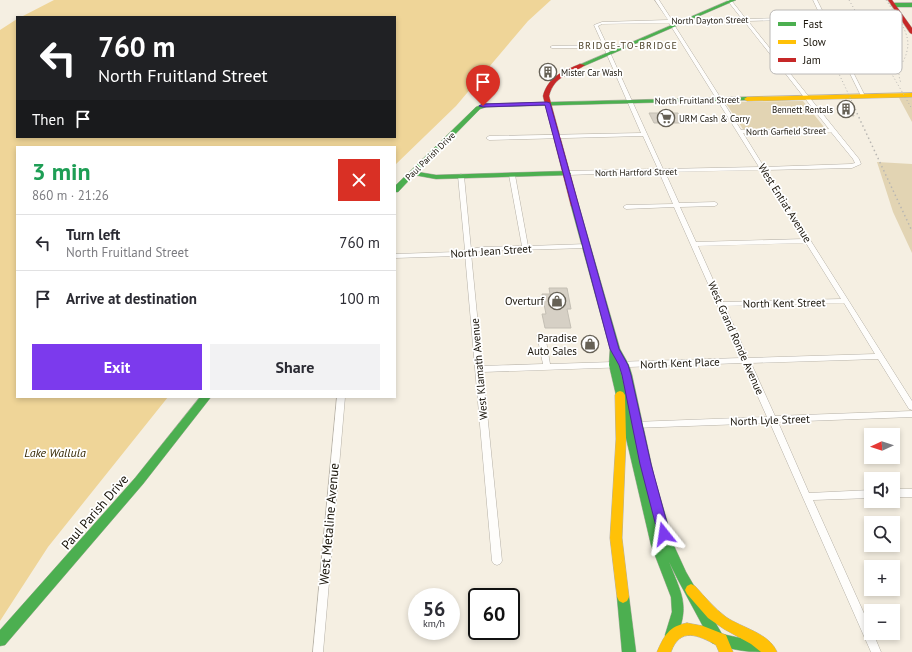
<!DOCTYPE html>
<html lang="en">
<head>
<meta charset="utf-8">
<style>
  body { margin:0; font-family:"PT Sans",sans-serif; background:#f2f2f3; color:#2b2b33; height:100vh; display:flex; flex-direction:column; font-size:15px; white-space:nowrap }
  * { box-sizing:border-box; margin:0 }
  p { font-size:13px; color:#7c7c81 }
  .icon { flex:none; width:22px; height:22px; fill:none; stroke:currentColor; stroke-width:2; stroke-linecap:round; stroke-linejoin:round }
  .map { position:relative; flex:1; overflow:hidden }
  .drawer { position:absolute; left:16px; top:146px; width:380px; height:252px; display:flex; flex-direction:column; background:#fff; border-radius:0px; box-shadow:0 2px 6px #0003 }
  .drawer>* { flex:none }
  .top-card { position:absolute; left:16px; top:16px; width:380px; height:122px; border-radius:0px; box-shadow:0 2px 6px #0003; background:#202124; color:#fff; overflow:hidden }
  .needle { width:26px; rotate:267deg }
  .fabs { position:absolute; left:864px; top:428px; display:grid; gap:8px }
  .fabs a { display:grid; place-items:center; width:36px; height:36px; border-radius:0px; background:#fff; box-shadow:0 2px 6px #0003; font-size:20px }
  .speed { position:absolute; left:408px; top:588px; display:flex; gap:8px; font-size:20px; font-weight:700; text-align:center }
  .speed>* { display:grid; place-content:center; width:52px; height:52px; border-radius:50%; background:#fff; box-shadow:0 2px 6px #0003; line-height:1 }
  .speed small { font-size:10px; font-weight:400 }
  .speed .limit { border:2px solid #111; border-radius:6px; background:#fff; color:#111 }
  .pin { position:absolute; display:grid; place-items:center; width:34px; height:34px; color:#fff; margin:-41px -17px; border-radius:50% 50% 50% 0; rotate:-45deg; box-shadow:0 0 4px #0007 }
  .pin .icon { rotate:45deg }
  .me { position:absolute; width:44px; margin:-22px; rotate:345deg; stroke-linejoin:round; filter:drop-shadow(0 0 3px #0008) }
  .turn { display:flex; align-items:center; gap:14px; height:84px; padding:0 16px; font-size:18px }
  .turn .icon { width:52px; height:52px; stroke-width:2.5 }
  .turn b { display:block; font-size:28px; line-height:34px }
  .then { display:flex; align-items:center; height:38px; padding:0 16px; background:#0003; gap:8px; font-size:15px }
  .round { display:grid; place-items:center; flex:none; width:42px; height:42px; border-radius:0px; background:#f2f2f3 }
  .head { display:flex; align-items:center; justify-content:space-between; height:68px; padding:0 16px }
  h1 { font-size:24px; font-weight:700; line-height:30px; color:#1e9e55 }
  .cta { display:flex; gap:8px; margin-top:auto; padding:8px 16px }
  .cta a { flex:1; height:46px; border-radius:0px; background:#7c3aed; color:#fff; font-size:16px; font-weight:700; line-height:46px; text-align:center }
  .cta a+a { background:#f2f2f3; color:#2b2b33 }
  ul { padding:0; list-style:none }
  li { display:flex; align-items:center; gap:12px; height:56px; padding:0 16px; border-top:1px solid #e1e1e2 }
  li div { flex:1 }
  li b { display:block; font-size:15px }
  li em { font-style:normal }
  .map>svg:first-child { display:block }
  .green { fill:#e2d4b3 }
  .water { fill:#efd598 }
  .building { fill:#d6d0c5; stroke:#c4bfb4 }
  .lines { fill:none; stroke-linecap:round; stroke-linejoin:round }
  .street-casing { stroke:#b5b0a6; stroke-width:1 }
  .fast-casing { stroke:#b5b0a6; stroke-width:1 }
  .slow-casing { stroke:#b5b0a6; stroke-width:1 }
  .jam-casing { stroke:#b5b0a6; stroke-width:1 }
  .street { fill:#fefdfb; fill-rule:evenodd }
  .fast { fill:#4caf50; fill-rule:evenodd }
  .slow { fill:#ffc107; fill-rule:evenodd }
  .jam { fill:#c62828; fill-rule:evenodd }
  .rail-far1 { stroke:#b8b6b2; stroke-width:1; stroke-dasharray:1 2.5; stroke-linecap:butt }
  .rail { stroke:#b8b6b2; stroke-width:1.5; stroke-dasharray:1.5 3; stroke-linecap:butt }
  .route { fill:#7c3aed; stroke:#51269a }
  .labels { text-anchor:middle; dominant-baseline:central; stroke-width:3.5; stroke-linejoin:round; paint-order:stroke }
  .far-street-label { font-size:9px; fill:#19140a; stroke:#fff }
  .far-poi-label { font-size:9px; fill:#19140a; stroke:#fff; text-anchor:start }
  .far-neighbourhood-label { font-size:10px; letter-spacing:1px; fill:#50452c; stroke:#fff }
  .street-label { font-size:11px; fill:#19140a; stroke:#fff }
  .poi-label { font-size:11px; fill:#19140a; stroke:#fff; text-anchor:end }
  .water-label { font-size:12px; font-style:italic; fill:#392b06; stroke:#fff }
  .near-street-label { font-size:13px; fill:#19140a; stroke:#fff }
  .key { fill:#fff; stroke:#bab8b6; stroke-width:1 }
  .key-label { font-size:11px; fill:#19140a }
</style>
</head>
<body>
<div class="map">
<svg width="912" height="652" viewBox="0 0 912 652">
  <rect width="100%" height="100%" fill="#f5efe2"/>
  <path class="green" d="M912,95V122L898,96Z
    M803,101L824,127L743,129L725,102Z
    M877,162L912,164V253L893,212Z"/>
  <path class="water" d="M54,0H551L528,21L456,106L395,165V147H17V397H168L48,547L0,621V30L17,19V137H395V17H21Z"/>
  <path class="building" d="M839,105L850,106L854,116L843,115Z
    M649,113H678L684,123H654Z
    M549,288H567L571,309H567L571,328H545L542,314H546L542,294H550Z"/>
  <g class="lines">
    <defs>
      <path id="street" d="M655,0H659L672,20L742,19L727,0H731L746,19L821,17L813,0H817L865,96L863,97L861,96L823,19L748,21L859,159L861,164L852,168L766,170L912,401V410L909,409L878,359L751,363L775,416L912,411V417L778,422L809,493L871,490V498L813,500L871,629V633H873L881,652H871L770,423L634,428L631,427L630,425L631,423L634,422L767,417L743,363L483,372L502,561L500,564L497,565L494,564L492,561L465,254L456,256L395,258V254L456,252L465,250L458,176L459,175L461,174L464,176L471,249L482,247L522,246L509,175L512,173L515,175L528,246L587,244L590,246L587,248L482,251L471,253L482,366L543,364L537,335L541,333L545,335L550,364L741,358L674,207L626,209L623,207L626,205L673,204L659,172L567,175L564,173L567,171L658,169L643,136L489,140L486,138L489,136L641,133L604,48H552L550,47L552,46L603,45L594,25L602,22L668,20ZM744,21L829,129L741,130L673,23ZM669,23L759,167L663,169L608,48L626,47L628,46L626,45H607L598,26L602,24ZM831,132L853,159L855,163L851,164L764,167L743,133ZM761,170L804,239L696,242L680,207L715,206L718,204L715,202L679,203L665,172ZM806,243L841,299L723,302L698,246ZM844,303L875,354L748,358L725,306Z
        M337,397H345L323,652H313Z
        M893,489H912V497H893Z"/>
      <path id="fast" d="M730,0H736L584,66L579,65Z
        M912,3V7H894L891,5L894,3Z
        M747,97L749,98V100L486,107L480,109L418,172L436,175L567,171L571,173L570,175L436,179L414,175L398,192H395V186L476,107L483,104Z
        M572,204H575L579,206L620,349L629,365L632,375L654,476L675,548L686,572L722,634C734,637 756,639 762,652C744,652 729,649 712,643L678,580L669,562C682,595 690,605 676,639L671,641L666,639L665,635L672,612L671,597L651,545L609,365L610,349L571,206ZM619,364L629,405L619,365Z
        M200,397H211L143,484L5,645L0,646V630L135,478Z
        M623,591L627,593L629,597L636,652H622L617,597L619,593Z"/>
      <path id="slow" d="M912,93V97L747,101L744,99L747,97Z
        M620,391L623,392L625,395L626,439L622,538L629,597L627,601L623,603L619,601L617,597L610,538L616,439L615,395L617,392Z
        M691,584L695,586C705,597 714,608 726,617C742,628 769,633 777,652H761L751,644L724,629L708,618L687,594L685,590L687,586Z
        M687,623L703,626L726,635L733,652H719L716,645C698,635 680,627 671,652H657C664,636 669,626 687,623Z"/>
      <path id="jam" d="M888,0H892L912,28V34L910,33Z
        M580,64L585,65C570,76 555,74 549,96L579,206L575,208L571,206L543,96C548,77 563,71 580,64Z"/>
    </defs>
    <use href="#street" class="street-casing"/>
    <use href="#fast" class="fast-casing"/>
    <use href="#slow" class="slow-casing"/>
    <use href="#jam" class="jam-casing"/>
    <use href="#street" class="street"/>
    <use href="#fast" class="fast"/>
    <use href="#slow" class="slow"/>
    <use href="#jam" class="jam"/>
    <path class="rail-far1" d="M849,0L912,109
      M886,0L903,26
      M812,10L826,44
      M900,21C905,30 910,40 907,51C904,65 895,67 901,83
      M823,40L856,110"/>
    <path class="rail" d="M855,109L912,231"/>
  </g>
  <path class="route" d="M547,102L550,103L619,349L628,365L631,375L651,464L670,534L668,537L664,539L660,537L658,534L640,464L622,375L619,365L610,349L545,105L483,107L479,106L483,104Z"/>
  <defs>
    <symbol id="building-ring" viewBox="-11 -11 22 22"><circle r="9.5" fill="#fff" stroke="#666156" stroke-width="1.5"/><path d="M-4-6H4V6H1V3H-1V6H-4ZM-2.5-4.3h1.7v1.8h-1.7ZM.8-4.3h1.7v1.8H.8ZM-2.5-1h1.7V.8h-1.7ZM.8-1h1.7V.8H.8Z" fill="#666156"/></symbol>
    <symbol id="supermarket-ring" viewBox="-11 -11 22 22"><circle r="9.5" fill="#fff" stroke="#666156" stroke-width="1.5"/><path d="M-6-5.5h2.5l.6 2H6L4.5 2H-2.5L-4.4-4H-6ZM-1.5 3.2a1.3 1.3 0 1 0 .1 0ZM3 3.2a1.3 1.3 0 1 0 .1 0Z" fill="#666156"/></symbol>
    <symbol id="shop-ring" viewBox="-11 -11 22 22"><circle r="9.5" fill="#fff" stroke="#666156" stroke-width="1.5"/><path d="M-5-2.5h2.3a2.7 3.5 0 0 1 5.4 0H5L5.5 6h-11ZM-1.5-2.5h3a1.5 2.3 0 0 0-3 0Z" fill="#666156"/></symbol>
  </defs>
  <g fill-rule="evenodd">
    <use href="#building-ring" x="538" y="62" width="20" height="20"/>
    <use href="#building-ring" x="836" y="99" width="20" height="20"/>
    <use href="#supermarket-ring" x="656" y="108" width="20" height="20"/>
    <use href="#shop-ring" x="547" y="291" width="20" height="20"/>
    <use href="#shop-ring" x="580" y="334" width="20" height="20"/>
  </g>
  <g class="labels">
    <g class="far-street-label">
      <text transform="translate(710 20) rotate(-1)">North Dayton Street</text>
      <text transform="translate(697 100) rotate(-1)">North Fruitland Street</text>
      <text transform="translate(786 131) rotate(-1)">North Garfield Street</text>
      <text transform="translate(430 156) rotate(-44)">Paul Parish Drive</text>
      <text transform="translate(636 172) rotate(-1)">North Hartford Street</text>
    </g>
    <g class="far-poi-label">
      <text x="561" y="72">Mister Car Wash</text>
      <text x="833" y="109" text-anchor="end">Bennett Rentals</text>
      <text x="679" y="118">URM Cash &amp; Carry</text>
    </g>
    <g class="far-neighbourhood-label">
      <text x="628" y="45">BRIDGE-TO-BRIDGE</text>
    </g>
    <g class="street-label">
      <text transform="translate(785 203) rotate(58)">West Entiat Avenue</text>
      <text transform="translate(491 251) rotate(-4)">North Jean Street</text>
      <text transform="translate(784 303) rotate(-1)">North Kent Street</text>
      <text transform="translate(736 338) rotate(66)">West Grand Ronde Avenue</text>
      <text transform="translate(680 363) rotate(-2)">North Kent Place</text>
      <text transform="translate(479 369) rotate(-95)">West Klamath Avenue</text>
      <text transform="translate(770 420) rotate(-2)">North Lyle Street</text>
    </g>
    <g class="poi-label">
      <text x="544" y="301">Overturf</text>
      <text x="577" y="338">Paradise<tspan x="577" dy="13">Auto Sales</tspan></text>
    </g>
    <g class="water-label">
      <text x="55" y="452">Lake Wallula</text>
    </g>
    <g class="near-street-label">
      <text transform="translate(95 512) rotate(-49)">Paul Parish Drive</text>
      <text transform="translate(329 524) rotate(-85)">West Metaline Avenue</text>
    </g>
  </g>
  <rect x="770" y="10" width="132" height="64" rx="6" class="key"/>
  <rect x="778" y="22" width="18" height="4" fill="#4caf50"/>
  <rect x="778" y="40" width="18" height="4" fill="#ffc107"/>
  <rect x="778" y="58" width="18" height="4" fill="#c62828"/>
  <g class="key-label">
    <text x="803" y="28">Fast</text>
    <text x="803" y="46">Slow</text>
    <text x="803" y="64">Jam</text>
  </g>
</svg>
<div class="fabs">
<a><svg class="needle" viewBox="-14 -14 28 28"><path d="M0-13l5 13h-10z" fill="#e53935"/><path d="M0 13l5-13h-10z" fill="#7c7c81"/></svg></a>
<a><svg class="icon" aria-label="sound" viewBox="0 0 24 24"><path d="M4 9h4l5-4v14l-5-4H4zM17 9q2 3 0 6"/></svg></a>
<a><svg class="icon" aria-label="search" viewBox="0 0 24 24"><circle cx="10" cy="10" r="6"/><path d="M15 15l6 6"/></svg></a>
<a>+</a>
<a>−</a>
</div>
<div class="speed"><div>56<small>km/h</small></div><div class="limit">60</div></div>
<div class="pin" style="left:483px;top:106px;background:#d93025"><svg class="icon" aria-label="arrive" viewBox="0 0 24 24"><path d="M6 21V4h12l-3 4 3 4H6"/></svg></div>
<svg class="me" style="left:664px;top:534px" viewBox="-20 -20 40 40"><path d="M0-17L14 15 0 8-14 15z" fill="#7c3aed" stroke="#fff" stroke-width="4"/></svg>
<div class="top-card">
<div class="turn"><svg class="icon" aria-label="left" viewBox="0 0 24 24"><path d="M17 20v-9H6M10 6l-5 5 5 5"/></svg><div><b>760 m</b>North Fruitland Street</div></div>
<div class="then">Then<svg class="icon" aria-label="arrive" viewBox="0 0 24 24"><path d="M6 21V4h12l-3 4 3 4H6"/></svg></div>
</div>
<section class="drawer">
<div class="head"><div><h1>3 min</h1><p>860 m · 21:26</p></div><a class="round" style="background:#d93025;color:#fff"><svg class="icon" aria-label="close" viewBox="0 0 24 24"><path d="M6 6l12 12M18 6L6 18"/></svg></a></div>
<ul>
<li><svg class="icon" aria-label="left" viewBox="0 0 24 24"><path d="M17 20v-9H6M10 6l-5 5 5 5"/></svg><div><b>Turn left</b><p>North Fruitland Street</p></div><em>760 m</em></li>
<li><svg class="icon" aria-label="arrive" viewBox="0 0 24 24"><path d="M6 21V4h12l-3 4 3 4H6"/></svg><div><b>Arrive at destination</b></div><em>100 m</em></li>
</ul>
<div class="cta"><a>Exit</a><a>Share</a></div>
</section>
</div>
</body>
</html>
